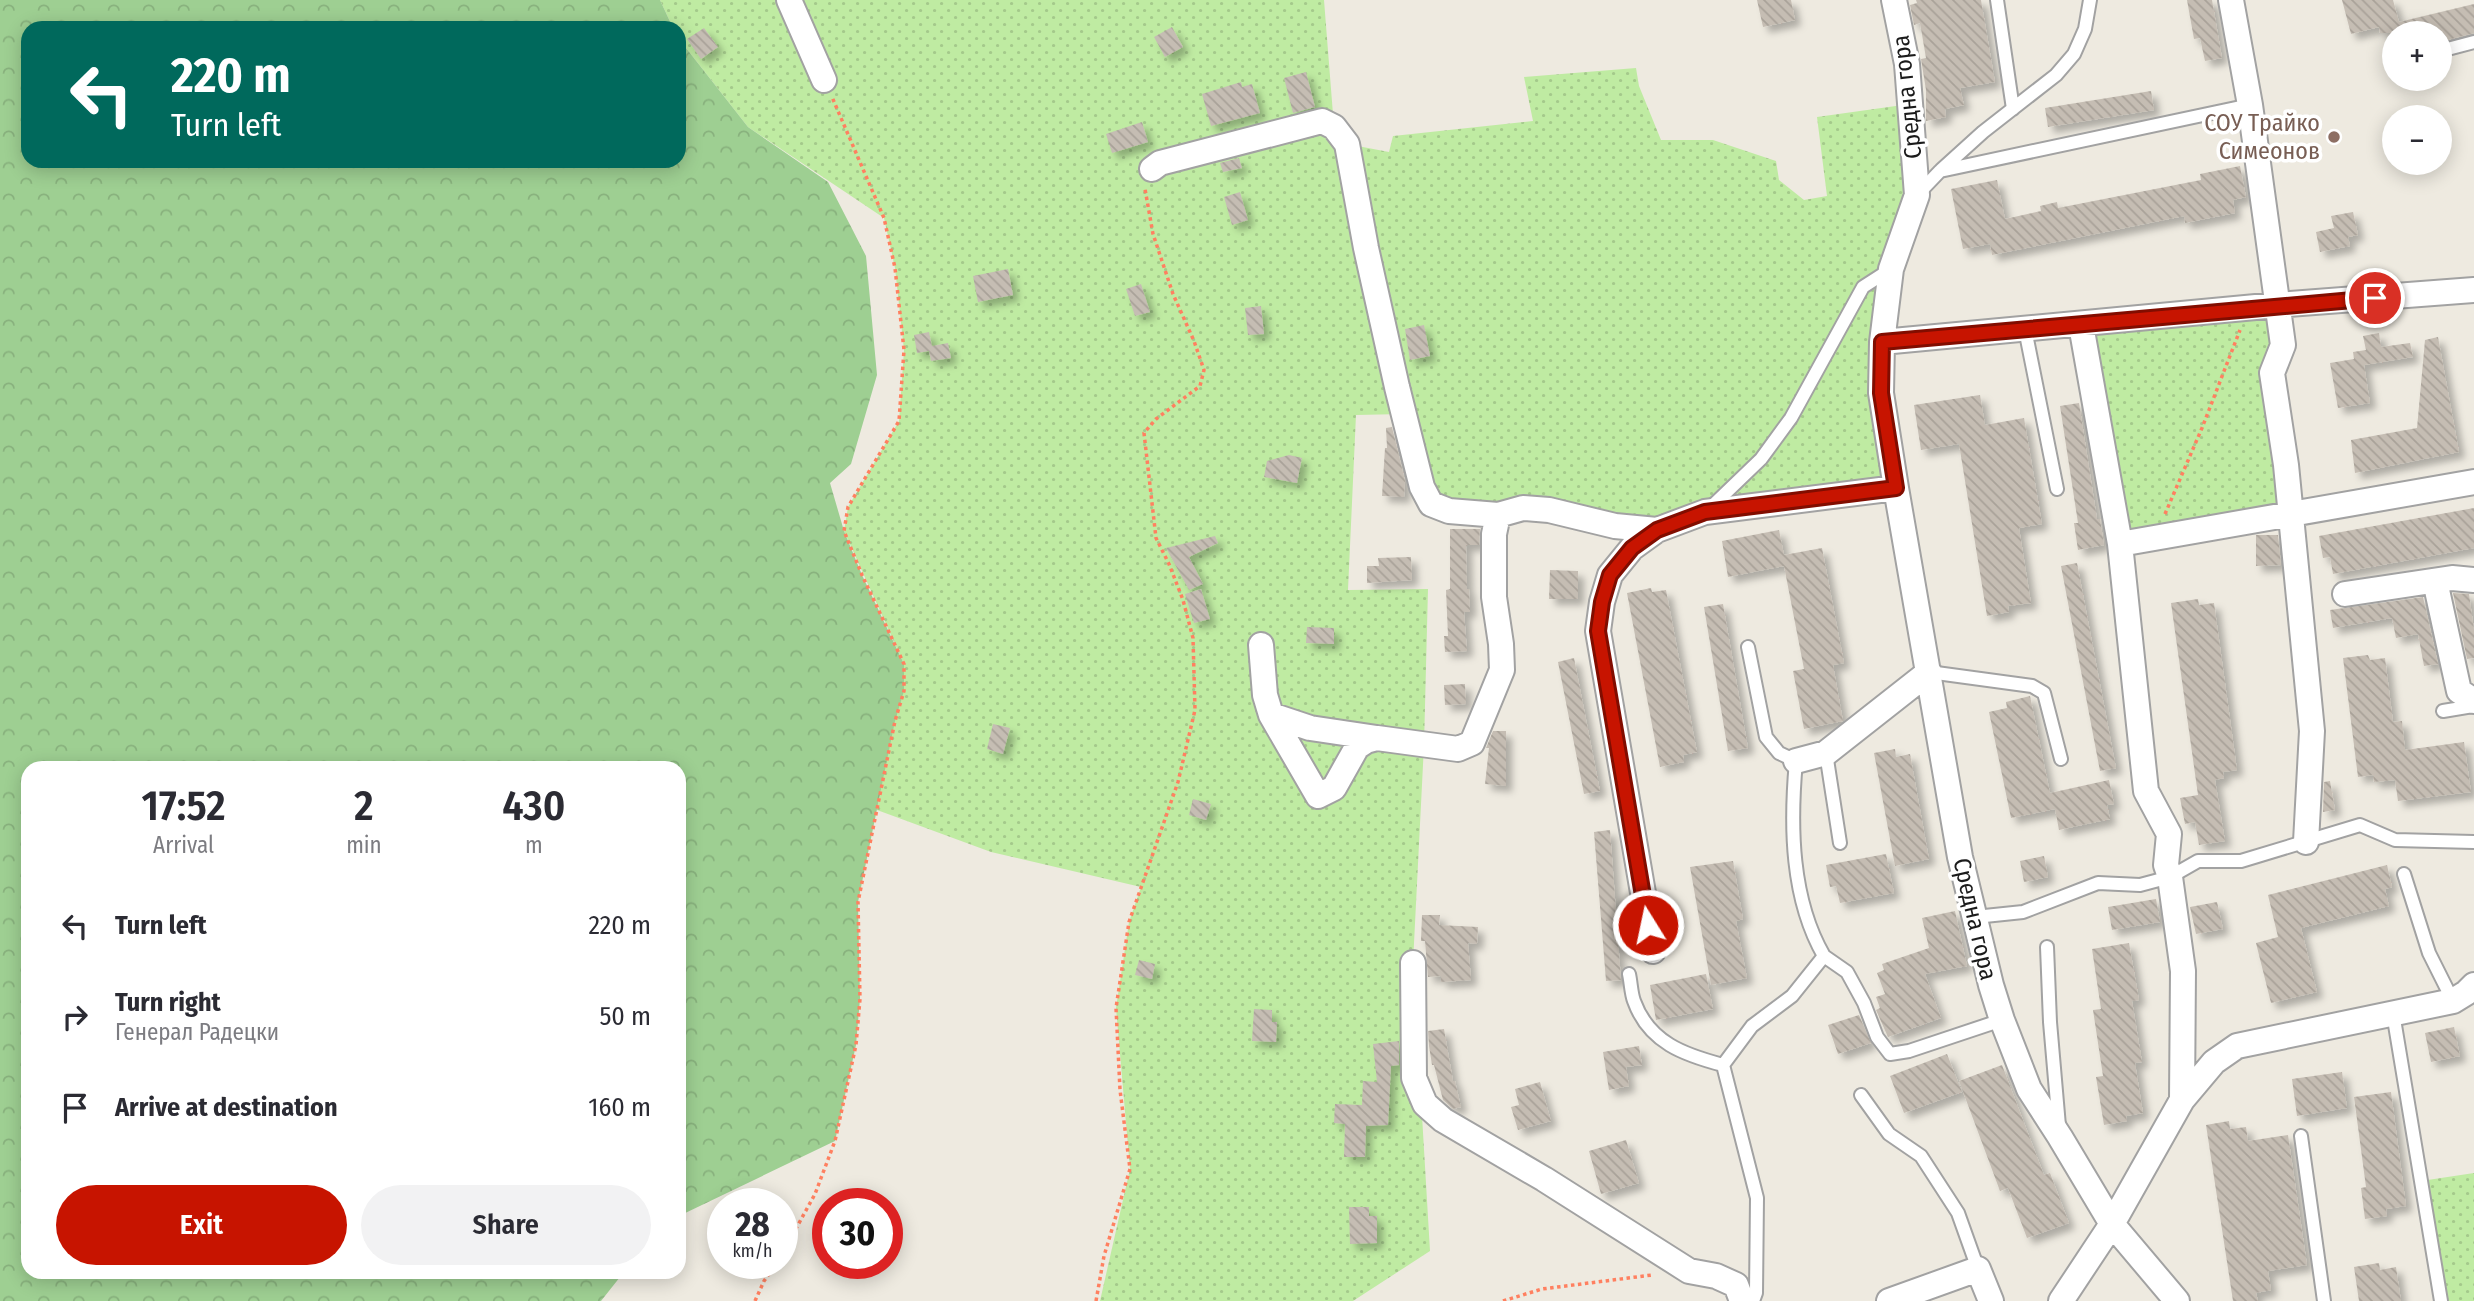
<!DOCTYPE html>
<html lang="en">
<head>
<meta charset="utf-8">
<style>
  body { margin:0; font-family:"Fira Sans Condensed",sans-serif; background:#f2f2f3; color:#2b2b33; height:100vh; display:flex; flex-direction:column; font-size:26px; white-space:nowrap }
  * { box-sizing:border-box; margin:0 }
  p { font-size:23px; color:#7c7c81 }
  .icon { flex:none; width:38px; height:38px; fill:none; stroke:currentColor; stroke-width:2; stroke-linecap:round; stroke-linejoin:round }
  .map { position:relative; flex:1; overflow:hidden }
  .panel { position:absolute; left:21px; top:761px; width:665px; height:518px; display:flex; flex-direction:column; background:#fff; border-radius:21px; box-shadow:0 4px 18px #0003 }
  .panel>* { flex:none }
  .hud { position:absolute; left:21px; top:21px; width:665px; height:147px; border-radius:21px; box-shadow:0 4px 18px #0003; background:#00695c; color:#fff; overflow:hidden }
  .fabs { position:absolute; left:2382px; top:21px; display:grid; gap:14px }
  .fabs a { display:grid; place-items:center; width:70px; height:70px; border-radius:50%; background:#fff; box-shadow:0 4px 18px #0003; font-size:35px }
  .speed { position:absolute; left:707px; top:1188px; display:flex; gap:14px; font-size:35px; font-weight:700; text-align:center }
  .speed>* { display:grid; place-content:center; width:91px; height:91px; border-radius:50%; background:#fff; box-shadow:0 4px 18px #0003; line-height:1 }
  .speed small { font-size:18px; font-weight:400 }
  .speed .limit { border:10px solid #d22; background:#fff; color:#111 }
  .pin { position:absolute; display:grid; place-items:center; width:60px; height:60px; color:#fff; margin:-30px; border:4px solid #fff; border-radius:50%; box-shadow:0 2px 7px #0007 }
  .me { position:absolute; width:77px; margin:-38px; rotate:350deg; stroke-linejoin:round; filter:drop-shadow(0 0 5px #0008) }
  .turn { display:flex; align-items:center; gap:24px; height:147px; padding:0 35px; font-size:32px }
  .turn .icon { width:91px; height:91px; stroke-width:2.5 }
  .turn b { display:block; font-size:49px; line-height:60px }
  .eta { display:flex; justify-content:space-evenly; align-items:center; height:119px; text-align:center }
  .eta b { font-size:42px; font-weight:600; line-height:49px }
  .primary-button { display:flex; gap:14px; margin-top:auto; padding:14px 35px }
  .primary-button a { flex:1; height:80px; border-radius:42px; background:#c71400; color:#fff; font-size:28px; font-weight:600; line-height:80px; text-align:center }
  .primary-button a+a { background:#f2f2f3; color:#2b2b33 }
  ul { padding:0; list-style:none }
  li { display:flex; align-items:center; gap:21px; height:91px; padding:0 35px }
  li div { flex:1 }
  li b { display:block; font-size:26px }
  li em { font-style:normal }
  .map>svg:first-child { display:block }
  .grass { fill:url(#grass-dots) }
  .forest { fill:url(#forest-crowns) }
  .building { fill:url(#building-back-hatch); filter:url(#shadow) }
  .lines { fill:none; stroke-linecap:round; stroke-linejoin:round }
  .lane-casing { stroke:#a2a2a2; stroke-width:16 }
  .street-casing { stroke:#a2a2a2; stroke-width:28 }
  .path { stroke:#ff8060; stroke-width:3.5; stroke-dasharray:3.5 3.5; stroke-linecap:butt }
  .lane { stroke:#fff; stroke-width:12 }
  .street { stroke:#fff; stroke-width:24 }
  .route-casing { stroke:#810d00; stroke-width:18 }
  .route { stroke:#c71400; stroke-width:12 }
  .education-dot { fill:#8d6e63; stroke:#fff; stroke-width:2.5 }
  .labels { text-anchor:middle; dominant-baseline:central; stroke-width:7; stroke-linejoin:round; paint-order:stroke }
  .street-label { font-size:24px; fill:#1b1b1b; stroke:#fff }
  .education-label { font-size:24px; fill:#785e54; stroke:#fff; text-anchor:end }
</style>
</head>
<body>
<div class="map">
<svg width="2474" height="1301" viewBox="0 0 2474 1301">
  <defs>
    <pattern id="grass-dots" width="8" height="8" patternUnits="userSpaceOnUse" patternTransform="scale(1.75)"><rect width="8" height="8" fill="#bfeba2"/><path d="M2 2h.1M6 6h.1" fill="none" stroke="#a4c98b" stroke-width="1.8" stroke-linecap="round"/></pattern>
    <pattern id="forest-crowns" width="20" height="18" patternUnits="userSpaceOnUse" patternTransform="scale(1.75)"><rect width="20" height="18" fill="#9ecf92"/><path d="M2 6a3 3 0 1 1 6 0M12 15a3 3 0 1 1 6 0" fill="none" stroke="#88b17d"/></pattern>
    <pattern id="building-back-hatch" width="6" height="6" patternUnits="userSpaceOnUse" patternTransform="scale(1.75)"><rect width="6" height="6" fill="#c5bdb3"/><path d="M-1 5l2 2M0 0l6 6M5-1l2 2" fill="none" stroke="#a9a299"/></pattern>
    <filter id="shadow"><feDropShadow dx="6" dy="6" stdDeviation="3.5" flood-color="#0004"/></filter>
  </defs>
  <rect width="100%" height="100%" fill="#eeeae0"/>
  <path class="grass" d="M660,0H1324L1334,127L1347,144L1389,152L1393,136L1533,121L1524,77L1636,68L1639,86L1661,140H1713L1776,161L1779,180L1804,200L1827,196L1817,117L1910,104L1905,196L1882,342L1896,488L1657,530L1431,504L1404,414L1356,415L1348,590L1428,589L1424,745L1413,963L1430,1251L1353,1301H1100L1130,1169L1116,1008L1129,922L1141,887L991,852L877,810L904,664L844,531L848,507L899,421L904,350L895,268L884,218L748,127L679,39V28H673Z
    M2277,305L2291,515L2120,544L2081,325Z
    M2474,1173V1301H2441L2421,1181Z"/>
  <path class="forest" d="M0,0H660L673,28H28V161H679V39L748,127L828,182L866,256L877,375L851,464L830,483L844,531L862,575L904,664V691L895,721L858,902L860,999L856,1045L835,1141L679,1216V768H28V1272H624L601,1301H0Z"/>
  <path class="building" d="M1757,0H1791L1795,20L1763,27Z
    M1916,0H1981L1995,82L1960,88L1964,105L1945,109L1946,117L1926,121V90L1921,59L1926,58L1920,23L1914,25L1910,5L1917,3Z
    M2187,0H2212L2222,58L2205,61L2200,38L2194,39Z
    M2342,0H2393L2399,22L2474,4V33L2440,42V33H2380L2379,27L2351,34Z
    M1172,27L1183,47L1165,57L1154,37Z
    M704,28L718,47L701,59L687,39Z
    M1306,72L1315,107L1293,113L1284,78Z
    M1241,82L1242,87L1252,84L1260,113L1211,126L1202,94Z
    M2151,91L2154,110L2048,127L2045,108Z
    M1142,122L1148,142L1112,153L1106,134Z
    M1239,158L1242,168L1223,172L1220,163Z
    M2240,166L2246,197L2233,200L2235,213L2185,223L2184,216L1992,255L1990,244L1963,249L1951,189L1997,180L2005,219L2041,211L2040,206L2057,202L2058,208L2201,180L2200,174Z
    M1240,192L1248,220L1232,225L1224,197Z
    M2353,212L2358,235L2348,237L2350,246L2320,252L2316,232L2334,228L2331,216Z
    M1008,269L1013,295L978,302L973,276Z
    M1141,284L1150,312L1135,316L1126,289Z
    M1261,306L1264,334L1248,335L1245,308Z
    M1424,325L1430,356L1410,360L1405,329Z
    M929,332L932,346L948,343L951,358L931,361L929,351L917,353L914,335Z
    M2379,333L2381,347L2410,343L2413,357L2364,365L2370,403L2338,408L2330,363L2354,359L2353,352L2366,350L2363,336Z
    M2438,337L2459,452L2355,473L2351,440L2417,428L2425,340Z
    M1980,395L1985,425L2024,418L2042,524L2019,528L2031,603L2008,606L2009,612L1987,616L1959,444L1921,450L1914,405Z
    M2079,403L2097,519H2100L2104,545L2078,550L2074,523H2078L2060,406Z
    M1392,427L1405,481L1404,497L1382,496L1385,448H1387L1386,428Z
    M1289,455L1302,458L1297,483L1264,477L1267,461Z
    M2474,508V548L2333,574L2330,557L2323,558L2319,536Z
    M1450,529H1480L1479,545H1466L1467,589H1469L1470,612H1464L1467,651L1445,652L1444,636H1448L1446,590L1450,589Z
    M1779,530L1784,555L1822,548L1844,663L1833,665L1843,721L1804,729L1793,671L1804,669L1784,566L1728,577L1722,541Z
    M2256,535H2278L2281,565L2256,566Z
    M1215,536L1218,543L1189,557L1203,584L1189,590L1166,548Z
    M1411,557L1412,580L1367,583V566H1379L1378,558Z
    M2077,563L2116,768L2100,771L2061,566Z
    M1550,570L1578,571V599H1549Z
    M1651,588L1652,592L1666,590L1697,752L1683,755L1684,762L1660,767L1627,593Z
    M1201,589L1210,619L1194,623L1185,594Z
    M2453,593L2469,594L2474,630V658L2467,659Z
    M2423,597L2438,664L2424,666L2418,634L2396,638L2392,618L2333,628L2330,610Z
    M2198,599L2199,605L2214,603L2237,770L2223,772L2224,778L2215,780L2225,841L2199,845L2195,822L2185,824L2180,798L2198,795L2171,603Z
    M1723,604L1748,748L1728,751L1704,607Z
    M1307,627L1334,628V644L1306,643Z
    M2368,655L2370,660L2385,658L2393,722L2402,721L2405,750L2464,742L2471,792L2398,801L2395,780L2374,782L2373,775L2358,777L2343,658Z
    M1574,658L1600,791L1584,794L1558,662Z
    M1465,684L1466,704L1445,705L1444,685Z
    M2030,696L2050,793L2109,780L2114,804L2107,805L2110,819L2059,830L2055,809L2011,818L1989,712L2007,708L2006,702Z
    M993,724L1010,728L1003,754L987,749Z
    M1493,731H1506V786L1485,784L1489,748H1486Z
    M1895,749L1896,757L1910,754L1929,859L1895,866L1874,753Z
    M2330,781L2335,810L2323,812L2324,782Z
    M1193,799L1211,804L1206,820L1189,815Z
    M1610,830L1621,980L1606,981L1594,832Z
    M1886,854L1894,893L1840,903L1836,886L1830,887L1826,865Z
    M2044,856L2048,877L2024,882L2020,861Z
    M1733,861L1743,919L1736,921L1747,978L1711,985L1690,867Z
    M2387,865L2392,887L2385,889L2389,906L2301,928L2317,992L2271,1003L2256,943L2278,937L2268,895Z
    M2156,899L2160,922L2112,930L2108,907Z
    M2217,902L2223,929L2196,934L2190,907Z
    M1955,911L1967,966L1925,974L1941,1018L1888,1037L1876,1010L1880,1008L1876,997L1885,994L1877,973L1884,970L1882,964L1929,948L1922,918Z
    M1422,915H1440L1439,925L1478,927L1477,944L1468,943L1471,980L1441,982V976L1428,977L1425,941H1421Z
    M2129,943L2139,1000L2132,1001L2142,1062L2135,1063L2143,1113L2126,1116L2127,1121L2104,1125L2096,1077L2103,1076L2093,1010L2101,1009L2092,949Z
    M1139,960L1155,964L1152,979L1135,975Z
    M1706,974L1713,1009L1656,1020L1650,985Z
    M1254,1009L1272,1010V1022H1277L1276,1042L1252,1041Z
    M1859,1015L1871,1043L1838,1054L1828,1025Z
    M2454,1027L2460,1056L2431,1062L2425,1033Z
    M1444,1029L1453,1081H1455L1461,1107L1453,1109L1443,1100L1434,1065H1432L1429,1046L1428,1031Z
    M1399,1041V1065L1391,1066L1388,1125L1366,1126L1365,1157H1344L1345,1124L1334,1123L1335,1104L1362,1105L1363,1081L1377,1082L1373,1044Z
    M1639,1046L1642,1065L1626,1067L1629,1086L1609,1090L1603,1052Z
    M1947,1054L1962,1092L1904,1113L1890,1076Z
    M2002,1065L2044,1175L2050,1173L2069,1223L2027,1238L2008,1188L2000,1191L1959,1081Z
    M2342,1072L2347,1108L2297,1116L2292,1079Z
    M1540,1082L1551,1121L1518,1130L1511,1107L1519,1105L1515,1089Z
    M2391,1092L2406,1206L2386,1209L2387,1216L2365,1219L2361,1188L2366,1187L2354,1097Z
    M2229,1121L2230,1129L2246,1127L2248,1141L2288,1135L2307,1265L2268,1271L2271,1290L2256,1293L2258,1301H2233L2206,1125Z
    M1626,1140L1639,1183L1601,1194L1589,1151Z
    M1349,1207H1369V1216H1377V1243L1350,1244Z
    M2379,1263L2380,1270L2396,1267L2401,1301H2359L2354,1267Z"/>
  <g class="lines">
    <defs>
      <path id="lane" d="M1997,0L2013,109
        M2440,51L2474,42
        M1941,170L1983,132L2056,75L2074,54L2085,29L2090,0
        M1917,195L1940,171L2250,105
        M2025,329L2057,489
        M1710,508L1761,459L1791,418L1863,287L1891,269
        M1748,647L1766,737L1779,753L1796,761C1790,826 1791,899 1824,956L1792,996L1752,1026L1723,1065L1757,1198L1756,1293L1753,1301
        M1929,672L2032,686L2044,693L2061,759
        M2443,711L2474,706
        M1826,753L1840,843
        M2404,874L2429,953L2453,1001
        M1975,917L2023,912L2098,883L2140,885L2170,877L2198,861H2241L2360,825L2395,840L2474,842
        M2047,947L2050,1022L2059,1126
        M1824,956L1847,972L1864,1003L1877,1037L1890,1054L1909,1051L2002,1020
        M1629,974C1631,983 1631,993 1634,1001C1649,1043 1685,1055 1723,1065
        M2393,1013L2441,1301
        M1861,1095L1889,1134L1921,1156L1958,1213L1978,1269
        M2301,1136L2324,1301"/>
      <path id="street" d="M789,0L824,80
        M2231,0L2250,105L2283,345L2272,373L2286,465L2312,731L2306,842
        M1152,169L1160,163L1322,121L1334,127L1347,144L1366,248L1397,387L1422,487L1431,504L1449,511L1498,515L1523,508L1549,510L1615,526L1657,530
        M2081,325L2120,544L2474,482
        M1882,342L2277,305L2474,290
        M1896,488L1960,857L1991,985L2002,1020L2029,1089L2060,1137L2112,1224L2177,1301
        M2120,544L2146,791L2169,834L2166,865L2170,877L2183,971L2182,1100
        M2435,581L2459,691L2474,701
        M2345,594L2452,578L2474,580
        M1261,645L1265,695L1271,715L1318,796L1334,788L1357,747L1366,741L1377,738L1458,749L1472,743L1502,670L1501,644L1494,597V534L1498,515
        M1271,715L1310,728L1377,738
        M1796,761L1826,753L1929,672
        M1653,951L1598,631L1602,602L1610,575L1632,548L1657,530L1705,512L1896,488L1881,393L1882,342L1891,269L1917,195L1907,64L1894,0
        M1413,963L1414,1078L1425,1104L1443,1120L1544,1179L1689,1271L1716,1276L1736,1285L1742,1301
        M1889,1301L1978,1269L1991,1301
        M2061,1301L2112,1224L2182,1100L2214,1062L2237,1046L2453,1001L2466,993L2474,985"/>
    </defs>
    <use href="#lane" class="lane-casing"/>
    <use href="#street" class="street-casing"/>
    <path class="path" d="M2165,514L2202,428L2240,330
      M782,1254L815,1194L835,1141L856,1045L860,999L858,902L895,721L904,691V664L862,575L844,531L848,507L899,421L904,350L895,268L884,218L832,97
      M755,1301L764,1281L776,1264
      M1096,1301L1104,1256L1130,1169L1120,1090L1116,1008L1129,922L1178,782L1195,710L1193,638L1183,600L1169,564L1156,538L1144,433L1156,419L1200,386L1204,370L1194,341L1173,294L1153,234L1145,189
      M1503,1301L1542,1289L1652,1275"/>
    <use href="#lane" class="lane"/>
    <use href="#street" class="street"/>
  </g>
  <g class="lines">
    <defs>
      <path id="route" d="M1648,925L1598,631L1602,602L1610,575L1632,548L1657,530L1705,512L1896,488L1881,393L1882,342L2375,298"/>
    </defs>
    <use href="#route" class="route-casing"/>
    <use href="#route" class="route"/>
  </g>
  <circle class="education-dot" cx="2334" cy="137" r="7"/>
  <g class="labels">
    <g class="street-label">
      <text transform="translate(1907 97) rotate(-96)">Средна гора</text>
      <text transform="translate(1975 919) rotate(77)">Средна гора</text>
    </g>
    <g class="education-label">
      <text x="2320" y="123">СОУ Трайко<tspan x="2320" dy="28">Симеонов</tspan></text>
    </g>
  </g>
</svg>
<div class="fabs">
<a>+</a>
<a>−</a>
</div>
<div class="speed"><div>28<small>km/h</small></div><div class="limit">30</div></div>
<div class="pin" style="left:2375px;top:298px;background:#d93025"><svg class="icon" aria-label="arrive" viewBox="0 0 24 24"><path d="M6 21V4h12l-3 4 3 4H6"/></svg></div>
<svg class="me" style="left:1648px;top:925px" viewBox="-20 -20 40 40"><circle r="17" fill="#c71400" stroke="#fff" stroke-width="3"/><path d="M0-11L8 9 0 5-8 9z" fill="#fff"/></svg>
<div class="hud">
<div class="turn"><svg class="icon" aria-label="left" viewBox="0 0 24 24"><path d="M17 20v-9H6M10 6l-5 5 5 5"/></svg><div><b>220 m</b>Turn left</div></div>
</div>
<section class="panel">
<div class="eta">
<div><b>17:52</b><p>Arrival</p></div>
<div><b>2</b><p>min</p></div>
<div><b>430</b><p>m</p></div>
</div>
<ul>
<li><svg class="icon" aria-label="left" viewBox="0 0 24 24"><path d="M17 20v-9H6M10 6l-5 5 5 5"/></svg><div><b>Turn left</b></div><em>220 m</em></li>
<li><svg class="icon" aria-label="right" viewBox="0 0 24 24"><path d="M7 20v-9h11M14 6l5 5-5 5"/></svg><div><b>Turn right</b><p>Генерал Радецки</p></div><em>50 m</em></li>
<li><svg class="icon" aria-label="arrive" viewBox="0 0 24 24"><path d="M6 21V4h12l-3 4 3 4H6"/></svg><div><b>Arrive at destination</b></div><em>160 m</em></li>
</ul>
<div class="primary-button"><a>Exit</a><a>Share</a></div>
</section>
</div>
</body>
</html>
